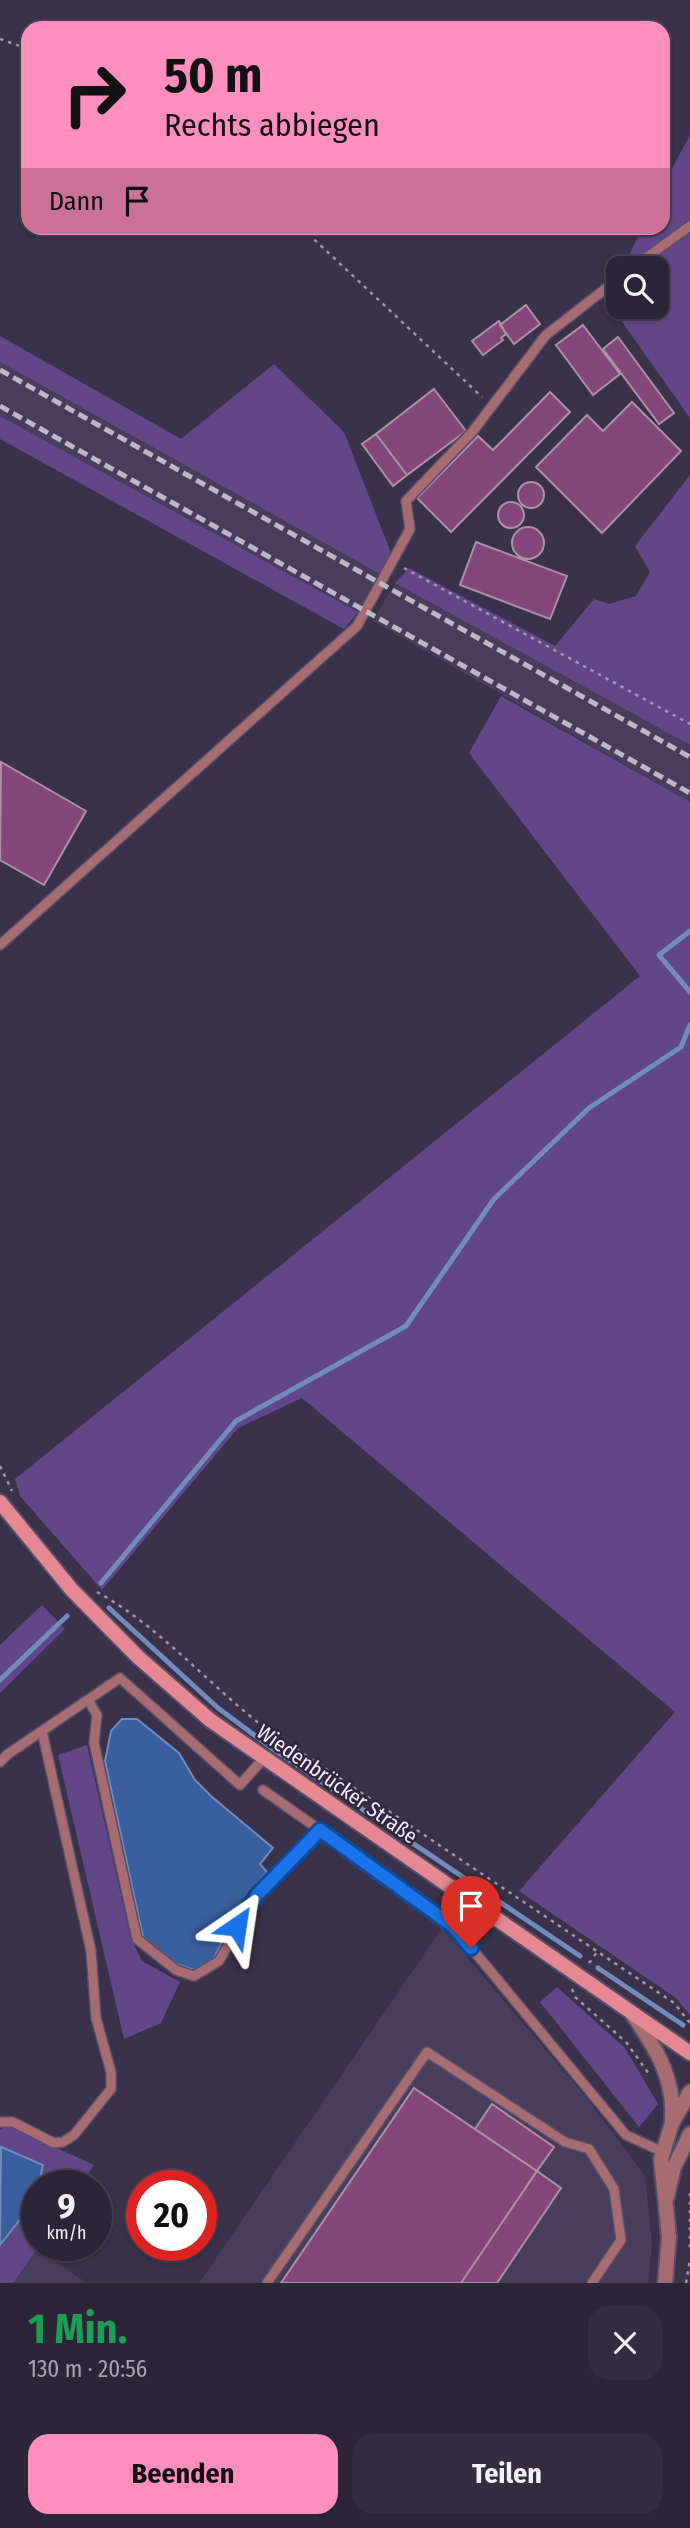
<!DOCTYPE html>
<html lang="de">
<head>
<meta charset="utf-8">
<style>
  body { margin:0; font-family:"Fira Sans Condensed",sans-serif; background:#342d40; color:#f1f3f6; height:100vh; display:flex; flex-direction:column; font-size:26px; white-space:nowrap }
  * { box-sizing:border-box; margin:0 }
  p { font-size:23px; color:#a6a5ae }
  .icon { flex:none; width:38px; height:38px; fill:none; stroke:currentColor; stroke-width:2; stroke-linecap:round; stroke-linejoin:round }
  .map { position:relative; height:2283px; overflow:hidden }
  .drawer { display:flex; flex-direction:column; background:#2c2538; flex:1 }
  .drawer>* { flex:none }
  .guide { position:absolute; left:21px; top:21px; width:649px; height:214px; border-radius:21px; box-shadow:0 2px 5px #0004,0 0 0 2px #484253; background:#fe8ebc; color:#111; overflow:hidden }
  .tools { position:absolute; left:606px; top:256px; display:grid; gap:14px }
  .tools a { display:grid; place-items:center; width:63px; height:63px; border-radius:14px; background:#2c2538; box-shadow:0 2px 5px #0004,0 0 0 2px #484253; font-size:35px }
  .speed { position:absolute; left:21px; top:2170px; display:flex; gap:14px; font-size:35px; font-weight:700; text-align:center }
  .speed>* { display:grid; place-content:center; width:91px; height:91px; border-radius:50%; background:#2c2538; box-shadow:0 2px 5px #0004,0 0 0 2px #484253; line-height:1 }
  .speed small { font-size:18px; font-weight:400 }
  .speed .limit { border:10px solid #d22; background:#fff; color:#111 }
  .pin { position:absolute; display:grid; place-items:center; width:60px; height:60px; color:#fff; margin:-72px -30px; border-radius:50% 50% 50% 0; rotate:-45deg; box-shadow:0 0 7px #0007 }
  .pin .icon { rotate:45deg }
  .me { position:absolute; width:77px; margin:-38px; rotate:32deg; stroke-linejoin:round; filter:drop-shadow(0 0 5px #0008) }
  .turn { display:flex; align-items:center; gap:24px; height:147px; padding:0 28px; font-size:32px }
  .turn .icon { width:91px; height:91px; stroke-width:2.5 }
  .turn b { display:block; font-size:49px; line-height:60px }
  .then { display:flex; align-items:center; height:66px; padding:0 28px; background:#0003; gap:14px; font-size:26px }
  .round { display:grid; place-items:center; flex:none; width:74px; height:74px; border-radius:21px; background:#342d40 }
  .summary { display:flex; align-items:center; justify-content:space-between; height:119px; padding:0 28px }
  h1 { font-size:42px; font-weight:700; line-height:52px; color:#1e9e55 }
  .button { display:flex; gap:14px; margin-top:auto; padding:14px 28px }
  .button a { flex:1; height:80px; border-radius:21px; background:#fe8ebc; color:#111; font-size:28px; font-weight:700; line-height:80px; text-align:center }
  .button a+a { background:#342d40; color:#f1f3f6 }
  .map>svg:first-child { display:block }
  .built { fill:#483d5b }
  .green { fill:#614788 }
  .water { fill:#39609d; stroke:#718bba; stroke-width:2 }
  .lines { fill:none; stroke-linecap:round; stroke-linejoin:round }
  .stream { stroke:#718bba; stroke-width:5 }
  .building { fill:#844779; stroke:#ac91a5; stroke-width:2 }
  .lane-casing { stroke:#584f67; stroke-width:12 }
  .street-casing { stroke:#584f67; stroke-width:18 }
  .secondary-casing { stroke:#584f67; stroke-width:18 }
  .path { stroke:#9e97ab; stroke-width:2.5; stroke-dasharray:3.5 5; stroke-linecap:butt }
  .lane { stroke:#a66c72; stroke-width:9 }
  .street { stroke:#a66c72; stroke-width:14 }
  .secondary { stroke:#e58893; stroke-width:14 }
  .rail { stroke:#bcb6c8; stroke-width:5; stroke-dasharray:10 5; stroke-linecap:butt }
  .route-casing { stroke:#114b97; stroke-width:18 }
  .route { stroke:#1a73e8; stroke-width:12 }
  .labels { text-anchor:middle; dominant-baseline:central; stroke-width:5; stroke-linejoin:round; paint-order:stroke }
  .street-label { font-size:21px; fill:#f3eefe; stroke:#30273f }
</style>
</head>
<body>
<div class="map">
<svg width="690" height="2283" viewBox="0 0 690 2283">
  <rect width="100%" height="100%" fill="#3a314a"/>
  <path class="built" d="M0,362L380,574L358,612L0,416Z
    M395,583L690,745V802L373,621Z
    M442,1928L585,2096L645,2176L652,2244L648,2283H199Z
    M37,2250L87,2283H13Z"/>
  <path class="green" d="M690,135V418L613,309L618,285V306H656V268H623L642,228H663V185Z
    M0,336L181,439L274,364L344,432L391,553L380,574L0,362Z
    M0,416L358,612L344,629L0,439Z
    M690,475V745L395,583L409,568L555,646L594,599L609,604L636,596L650,572L635,546Z
    M501,696L690,802V2015L676,1998L519,1891L675,1712L302,1398L238,1428L102,1590L20,1496L15,1479L640,976L469,753Z
    M42,1605L65,1629L0,1693V1645Z
    M87,1745L131,1939L142,1961L180,1982L161,2023L124,2039L58,1755Z
    M557,1987L625,2048L658,2104L639,2127L540,2002Z
    M9,2126L94,2165L80,2186H37V2245H40L13,2283H0V2129Z"/>
  <path class="water" d="M122,1719H137L179,1753L195,1780L211,1796L273,1848L260,1864L267,1872L238,1909L214,1958L194,1970L176,1964L143,1937L105,1761L111,1731Z
    M1,2147L43,2165L36,2199L0,2245Z"/>
  <g class="lines">
    <path class="stream" d="M690,931L659,955L690,992
      M101,1583L236,1421L406,1326L494,1199L589,1108L681,1047L690,1025
      M109,1608L218,1708L273,1749L580,1956
      M0,1680L67,1616
      M598,1968L683,2025"/>
  </g>
  <path class="building" d="M526,305L540,324L514,344L500,325Z
    M499,321L506,334L501,338L503,340L483,355L472,341Z
    M583,325L620,374L593,395L556,345Z
    M618,337L674,413L659,424L603,349Z
    M434,389L466,431L407,475L376,434Z
    M550,392L570,412L451,532L417,498L478,436L493,450Z
    M632,402L681,451L602,533L536,467L587,415L603,431Z
    M376,434L407,475L393,486L362,444Z
    M518 495a13 13 0 1 1 26 0a13 13 0 1 1-26 0Z
    M498 515a13 13 0 1 1 26 0a13 13 0 1 1-26 0Z
    M512 543a16 16 0 1 1 32 0a16 16 0 1 1-32 0Z
    M476,542L567,576L550,619L460,585Z
    M1,762L86,811L44,885L0,860Z
    M414,2088L537,2171L461,2283H281Z
    M492,2104L554,2147L537,2171L475,2129Z
    M537,2171L561,2188L497,2283H461Z"/>
  <g class="lines">
    <defs>
      <path id="lane" d="M632,268L690,226
        M0,945L357,626L410,529L406,501L473,431L546,335L618,279
        M88,1700L97,1715L94,1743L137,1939L176,1970L194,1976L219,1961L257,1895L320,1830L263,1790
        M0,1762L8,1754L120,1678L240,1785L263,1759
        M320,1830L454,1927L626,2135L663,2152
        M0,2122H13L54,2143L63,2142L74,2135L111,2089V2072L96,2018L91,1951L42,1731
        M267,2283L427,2052L565,2142L589,2149L614,2189L621,2240L592,2283"/>
      <path id="street" d="M633,2015C655,2047 675,2078 672,2119
        M667,2197L674,2167L690,2134
        M665,2283L669,2237L661,2159L672,2123L690,2092"/>
      <path id="secondary" d="M0,1502L72,1590L138,1657L210,1720L690,2053"/>
    </defs>
    <use href="#lane" class="lane-casing"/>
    <use href="#street" class="street-casing"/>
    <use href="#secondary" class="secondary-casing"/>
    <path class="path" d="M0,39L28,49
      M302,228L482,397
      M404,568L690,724
      M0,1466L12,1491
      M97,1592C159,1626 208,1684 265,1728L674,2003L690,2023
      M589,1963L597,1952
      M572,1989L575,1997L626,2042L649,2074
      M690,2193V2251
      M686,2283L690,2260"/>
    <use href="#lane" class="lane"/>
    <use href="#street" class="street"/>
    <use href="#secondary" class="secondary"/>
    <path class="rail" d="M0,370L690,757
      M0,406L690,793"/>
  </g>
  <g class="lines">
    <defs>
      <path id="route" d="M237,1926L257,1895L320,1830L454,1927L471,1948"/>
    </defs>
    <use href="#route" class="route-casing"/>
    <use href="#route" class="route"/>
  </g>
  <g class="labels">
    <g class="street-label">
      <text transform="translate(337 1784) rotate(35)">Wiedenbrücker Straße</text>
    </g>
  </g>
</svg>
<div class="tools">
<a><svg class="icon" aria-label="search" viewBox="0 0 24 24"><circle cx="10" cy="10" r="6"/><path d="M15 15l6 6"/></svg></a>
</div>
<div class="speed"><div>9<small>km/h</small></div><div class="limit">20</div></div>
<div class="pin" style="left:471px;top:1948px;background:#d93025"><svg class="icon" aria-label="arrive" viewBox="0 0 24 24"><path d="M6 21V4h12l-3 4 3 4H6"/></svg></div>
<svg class="me" style="left:237px;top:1926px" viewBox="-20 -20 40 40"><path d="M0-17L14 15 0 8-14 15z" fill="#1a73e8" stroke="#fff" stroke-width="4"/></svg>
<div class="guide">
<div class="turn"><svg class="icon" aria-label="right" viewBox="0 0 24 24"><path d="M7 20v-9h11M14 6l5 5-5 5"/></svg><div><b>50 m</b>Rechts abbiegen</div></div>
<div class="then">Dann<svg class="icon" aria-label="arrive" viewBox="0 0 24 24"><path d="M6 21V4h12l-3 4 3 4H6"/></svg></div>
</div>
</div>
<section class="drawer">
<div class="summary"><div><h1>1 Min.</h1><p>130 m · 20:56</p></div><a class="round"><svg class="icon" aria-label="close" viewBox="0 0 24 24"><path d="M6 6l12 12M18 6L6 18"/></svg></a></div>
<div class="button"><a>Beenden</a><a>Teilen</a></div>
</section>
</body>
</html>
